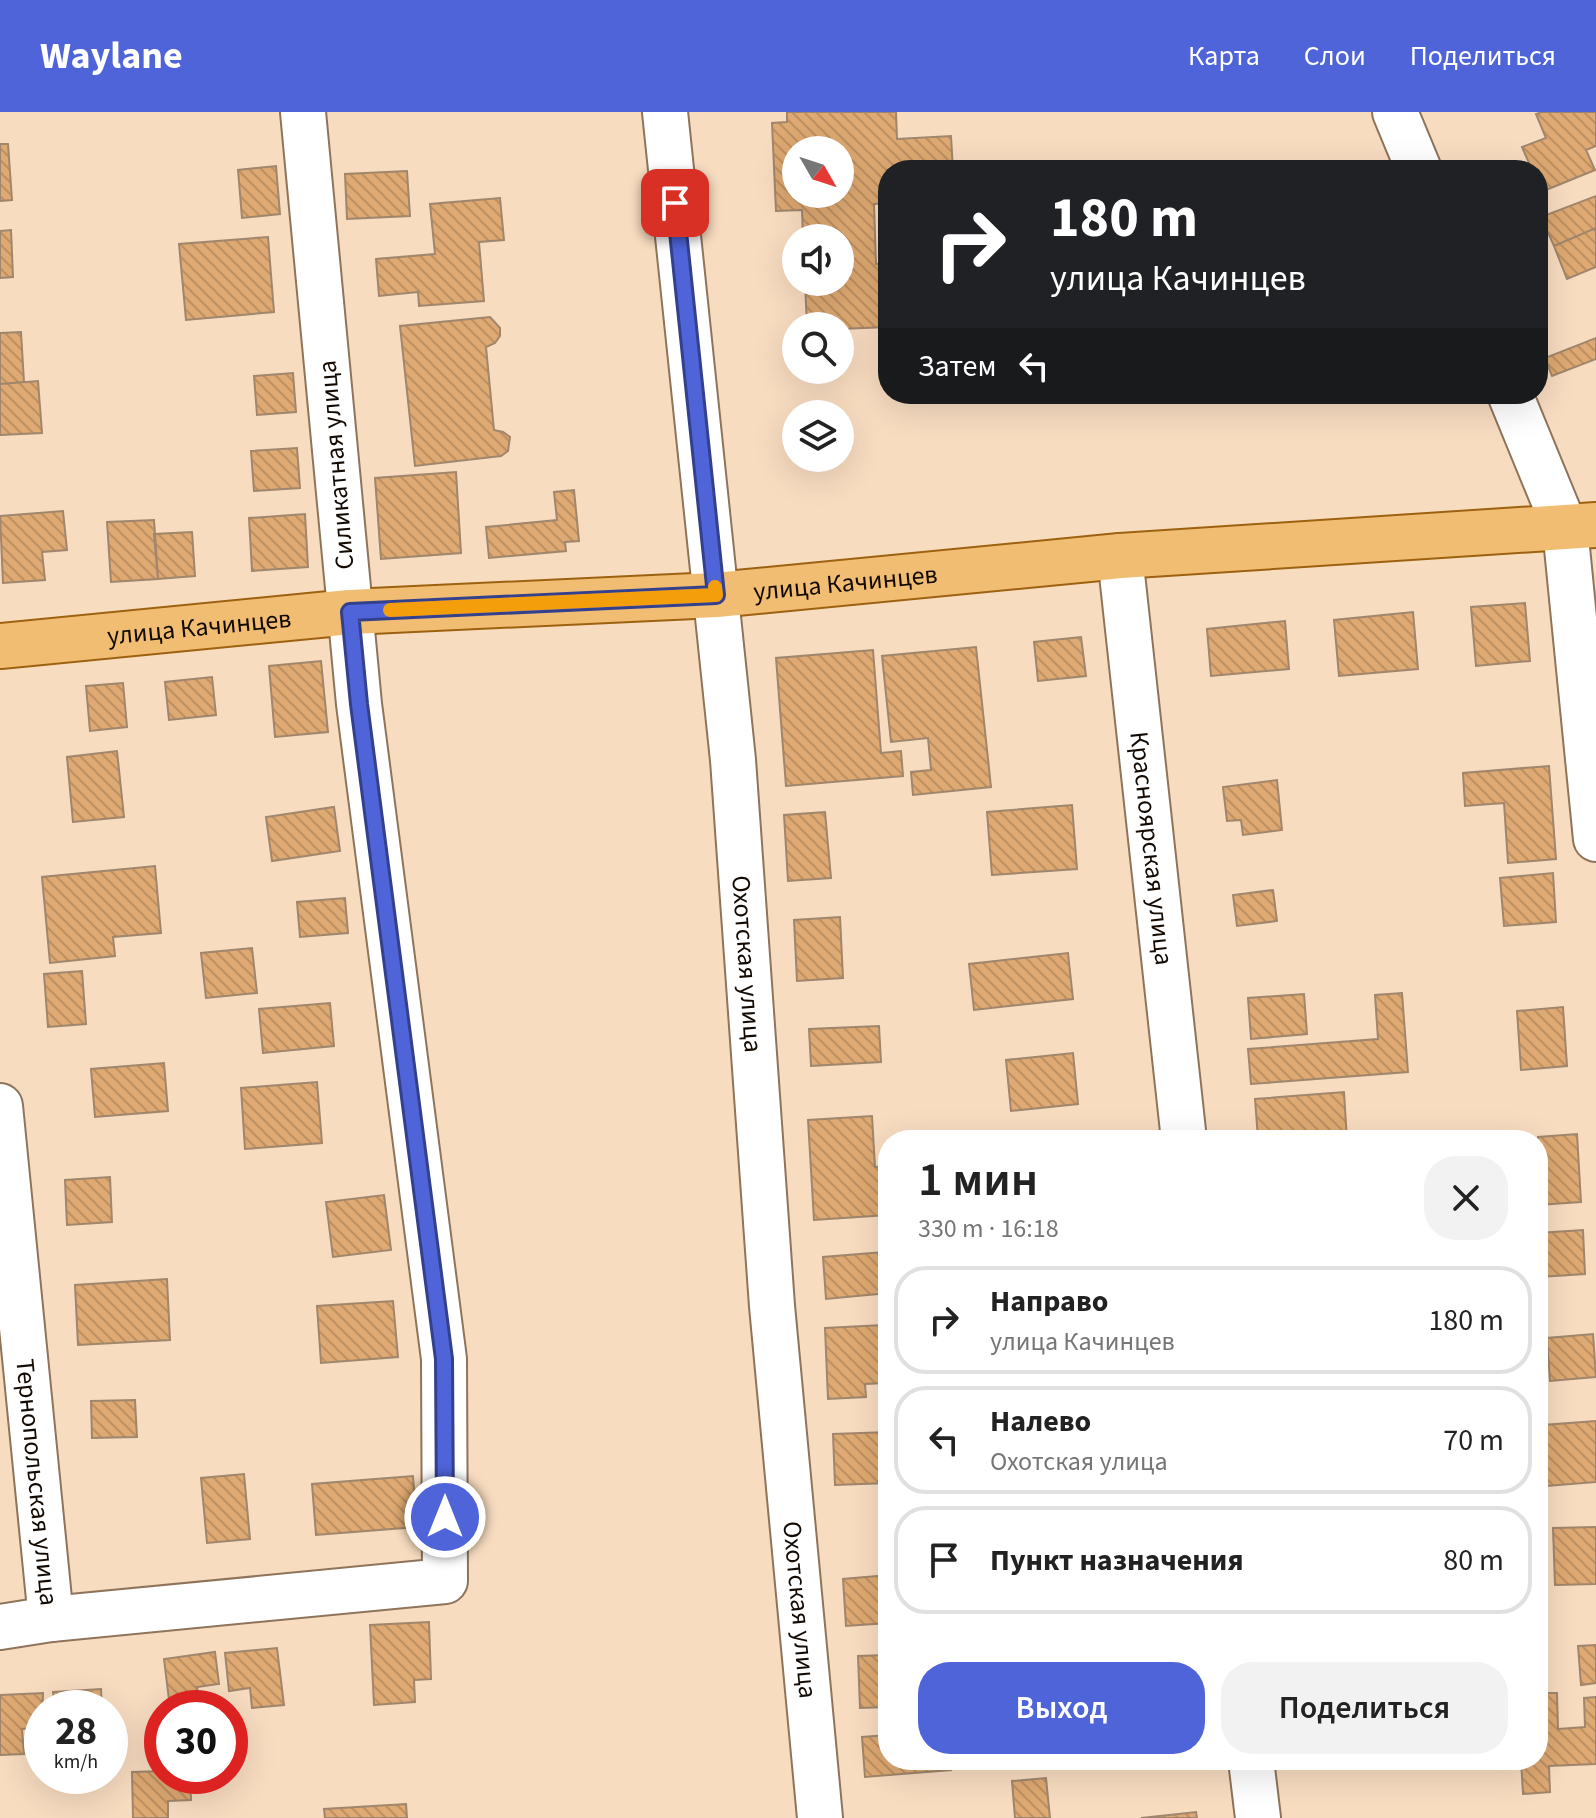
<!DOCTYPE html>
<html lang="ru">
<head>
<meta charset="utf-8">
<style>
  body { margin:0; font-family:"Source Sans 3",sans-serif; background:#f2f2f2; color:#222; height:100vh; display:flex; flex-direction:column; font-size:30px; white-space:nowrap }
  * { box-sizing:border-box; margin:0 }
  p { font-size:26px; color:#767676 }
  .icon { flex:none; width:44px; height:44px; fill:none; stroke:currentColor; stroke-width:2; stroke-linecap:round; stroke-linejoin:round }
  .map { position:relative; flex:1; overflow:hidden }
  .details { position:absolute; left:878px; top:1018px; width:670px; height:640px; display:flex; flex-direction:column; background:#fff; border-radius:32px; box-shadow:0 8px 32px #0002 }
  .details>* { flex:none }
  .top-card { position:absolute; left:878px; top:48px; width:670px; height:244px; border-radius:32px; box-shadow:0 8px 32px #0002; background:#202124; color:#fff; overflow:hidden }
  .needle { width:52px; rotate:129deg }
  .tools { position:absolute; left:782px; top:24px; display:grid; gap:16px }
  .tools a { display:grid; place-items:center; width:72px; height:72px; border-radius:50%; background:#fff; box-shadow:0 8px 32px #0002; font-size:40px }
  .speed { position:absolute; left:24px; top:1578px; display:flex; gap:16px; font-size:40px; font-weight:700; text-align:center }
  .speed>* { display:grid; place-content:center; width:104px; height:104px; border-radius:50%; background:#fff; box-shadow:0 8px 32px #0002; line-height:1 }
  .speed small { font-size:20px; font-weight:400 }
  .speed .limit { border:12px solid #d22; background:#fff; color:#111 }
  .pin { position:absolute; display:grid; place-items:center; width:68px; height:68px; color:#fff; margin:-34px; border-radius:16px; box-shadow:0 4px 12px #0006 }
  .me { position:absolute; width:88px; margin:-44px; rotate:0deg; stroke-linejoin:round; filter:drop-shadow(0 0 6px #0008) }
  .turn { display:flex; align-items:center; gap:28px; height:168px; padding:0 40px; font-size:36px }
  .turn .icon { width:104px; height:104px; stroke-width:2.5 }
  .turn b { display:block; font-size:56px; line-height:68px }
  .then { display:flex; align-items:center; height:76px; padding:0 40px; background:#0003; gap:16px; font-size:30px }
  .round { display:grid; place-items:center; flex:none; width:84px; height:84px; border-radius:32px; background:#f2f2f2 }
  .summary { display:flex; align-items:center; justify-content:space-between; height:136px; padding:0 40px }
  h1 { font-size:48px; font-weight:600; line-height:60px }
  .button { display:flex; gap:16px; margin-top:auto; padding:16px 40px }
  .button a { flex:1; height:92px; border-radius:32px; background:#4f64d9; color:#fff; font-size:32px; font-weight:600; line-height:92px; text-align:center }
  .button a+a { background:#f2f2f2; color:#222 }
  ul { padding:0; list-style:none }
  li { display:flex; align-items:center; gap:24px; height:108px; margin:0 16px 12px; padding:0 24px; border:4px solid #e0e0e0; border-radius:32px }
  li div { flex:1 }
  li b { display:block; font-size:30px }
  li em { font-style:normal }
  header { display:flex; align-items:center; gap:48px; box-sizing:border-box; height:112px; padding:0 40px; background:#4f64d9; color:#fff }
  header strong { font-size:38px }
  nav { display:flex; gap:44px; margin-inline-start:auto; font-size:28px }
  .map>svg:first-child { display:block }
  .building { fill:url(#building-back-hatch); stroke:#a0866c; stroke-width:2; fill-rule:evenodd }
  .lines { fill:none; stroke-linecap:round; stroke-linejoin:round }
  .minor-casing { stroke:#8d745b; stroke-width:48 }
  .major-casing { stroke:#9d620f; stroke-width:48 }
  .minor { stroke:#fff; stroke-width:44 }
  .major { stroke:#f1bd73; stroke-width:44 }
  .route-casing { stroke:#33418d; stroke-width:20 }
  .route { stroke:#4f64d9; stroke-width:14 }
  .slow { stroke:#f59e0b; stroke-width:14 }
  .labels { text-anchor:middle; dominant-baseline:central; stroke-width:8; stroke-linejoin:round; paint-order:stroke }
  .street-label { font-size:26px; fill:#130a03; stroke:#fff }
</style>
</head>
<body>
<header>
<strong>Waylane</strong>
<nav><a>Карта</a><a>Слои</a><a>Поделиться</a></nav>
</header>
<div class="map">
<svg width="1596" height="1706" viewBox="0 0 1596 1706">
  <defs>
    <pattern id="building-back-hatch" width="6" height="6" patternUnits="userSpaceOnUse" patternTransform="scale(2)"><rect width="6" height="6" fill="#dea972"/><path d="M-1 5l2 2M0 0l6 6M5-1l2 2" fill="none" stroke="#be9061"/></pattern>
  </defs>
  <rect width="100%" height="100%" fill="#f8dcc0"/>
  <path class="building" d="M787,0H896L897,27L951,24L953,58H888V91L874,92L876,152L888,151V215L840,217V214H807L805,170H840V126H803L802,98L776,99L772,11L787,10ZM796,38H840V82H796Z
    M1542,0H1596V34L1586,38L1595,58L1541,80L1538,58H1532L1522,35L1546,26L1536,2Z
    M0,32H8L12,88L0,89Z
    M276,54L280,102L242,106L238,58Z
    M407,59L410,104L347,107L345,62Z
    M1596,84V116L1554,134L1541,105Z
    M500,86L504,128L479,130L484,189L419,194L418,180L379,184L376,147L435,142L430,92Z
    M1596,116V155L1567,167L1554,134Z
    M11,118L13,165L0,166V119Z
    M268,125L274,200L186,208L179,132Z
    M490,205L500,216V224L495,231L486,235L494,318L503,320L510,325L508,339L501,344L415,354L400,214Z
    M21,220L24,270L0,272V221Z
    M1596,226V247L1552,264L1545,246Z
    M293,261L296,300L257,303L254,264Z
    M38,269L42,321L0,323V272Z
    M297,336L300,376L254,379L251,339Z
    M456,360L461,441L381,447L375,366Z
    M574,378L579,429L565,430L566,439L489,446L486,415L557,408L554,380Z
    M63,399L67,438L42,440L45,468L3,471L0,404Z
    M305,402L308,455L252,459L249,406Z
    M154,408L158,467L111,470L107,410Z
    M192,420L195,464L158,467L154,422Z
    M1525,491L1530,549L1476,554L1471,495Z
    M1413,500L1418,557L1339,564L1334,508Z
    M1285,509L1289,557L1211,564L1207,517Z
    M1081,525L1086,564L1038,569L1034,530Z
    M976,535L991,675L913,683L911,660L931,658L928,626L891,630L882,544Z
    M873,538L881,641L901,639L903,664L786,674L776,546Z
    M321,549L328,620L275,625L269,554Z
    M212,565L216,603L169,608L165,570Z
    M123,571L127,615L90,619L86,574Z
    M117,639L124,705L73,710L67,645Z
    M1549,654L1556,747L1508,751L1504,691L1465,694L1463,661Z
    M1277,668L1282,718L1243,723L1241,708L1227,709L1223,675Z
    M1072,693L1077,757L992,763L987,700Z
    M334,695L340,739L272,749L266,705Z
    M825,700L831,766L788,769L784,703Z
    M155,754L161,821L113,825L115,844L50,851L42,765Z
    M1553,761L1556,810L1504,814L1500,766Z
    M1273,778L1277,809L1237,814L1233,783Z
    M345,786L348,821L300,825L297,790Z
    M840,805L843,866L797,869L794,808Z
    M252,836L257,881L206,886L201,841Z
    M1068,841L1073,887L974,898L969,852Z
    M82,859L86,912L48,915L44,862Z
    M1402,881L1408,960L1251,972L1248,937L1378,927L1375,883Z
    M1304,882L1307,922L1251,927L1248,886Z
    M330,891L334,934L263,941L259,897Z
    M1563,895L1567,954L1521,958L1517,899Z
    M879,914L881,950L811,954L809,917Z
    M1073,941L1078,992L1011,999L1006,948Z
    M164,951L168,999L95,1005L91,957Z
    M317,970L322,1031L245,1037L241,976Z
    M1344,980L1347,1028H1306V1023L1258,1027L1255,987Z
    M872,1004L875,1055L888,1054V1103L814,1108L808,1008Z
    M1577,1022L1581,1090L1538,1093V1072L1540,1071L1538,1025Z
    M110,1065L112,1110L67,1113L65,1068Z
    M384,1083L391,1138L333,1145L326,1090Z
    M1583,1118L1585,1162L1540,1165L1538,1121Z
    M884,1140L888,1181L826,1187L823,1145Z
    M167,1167L170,1228L78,1233L75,1173Z
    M393,1189L398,1245L321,1251L317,1194Z
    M883,1213L885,1271L865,1272L866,1285L828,1287L825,1216Z
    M1593,1222L1596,1265L1550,1269L1547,1226Z
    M135,1288L137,1325L92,1326L91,1289Z
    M1596,1309V1370L1547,1374L1543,1313Z
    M888,1320V1371L835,1373L833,1322Z
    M244,1362L250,1427L207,1431L201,1366Z
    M413,1364L417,1415L316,1423L312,1372Z
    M1596,1415V1472L1555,1473L1553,1416Z
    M888,1463V1511L846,1514L843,1467Z
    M429,1510L431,1567L414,1568L415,1590L374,1593L370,1513Z
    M1596,1533V1571L1581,1573L1578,1534Z
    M277,1536L284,1593L252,1596L250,1576L229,1579L225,1541Z
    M215,1540L219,1572L197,1575L200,1596H170L164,1547Z
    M888,1543V1595L860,1596L858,1544Z
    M101,1577L102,1596H55L53,1580Z
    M43,1581L42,1616L22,1617L24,1642L0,1643V1583Z
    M1538,1581H1557L1558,1617L1585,1615L1584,1586L1596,1585V1652L1549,1654L1550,1680L1523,1682L1521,1648H1538Z
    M888,1623V1648H950L951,1658L865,1665L862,1625Z
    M162,1659V1664H190L191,1688L168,1689V1706H133L132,1660Z
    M1046,1666L1050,1706H1015L1012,1669Z
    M406,1692L407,1706H325L324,1697Z
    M1196,1700L1197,1706H1141Z"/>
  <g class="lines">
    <defs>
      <g id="minor">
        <path id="s1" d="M665,0L733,648L772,1194L820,1706"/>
        <path d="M1395,0L1419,58"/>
        <path d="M1510,282L1565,416L1596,727"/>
        <path id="s2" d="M1120,444L1184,1028"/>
        <path id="s3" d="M0,994L51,1507"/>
        <path d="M0,1515L51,1507L445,1469L444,1247L359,592L303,0"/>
        <path d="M1251,1648L1258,1706"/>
      </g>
      <g id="major">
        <path id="s4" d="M0,534L350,500L716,483L1120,444L1596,413"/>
      </g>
    </defs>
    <use href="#minor" class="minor-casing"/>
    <use href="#major" class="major-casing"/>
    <use href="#minor" class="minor"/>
    <use href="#major" class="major"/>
  </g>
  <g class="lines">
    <defs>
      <path id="route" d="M445,1405L444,1247L359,592L350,500L716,483L675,91"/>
    </defs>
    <use href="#route" class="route-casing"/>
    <use href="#route" class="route"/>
    <path class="slow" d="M390,498L716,483L715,475"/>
  </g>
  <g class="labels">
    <g class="street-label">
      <text transform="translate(336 353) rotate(-95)">Силикатная улица</text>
      <text stroke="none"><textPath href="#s4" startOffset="848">улица Качинцев</textPath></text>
      <text stroke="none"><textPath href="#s4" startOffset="200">улица Качинцев</textPath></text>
      <text stroke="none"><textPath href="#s2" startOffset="294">Красноярская улица</textPath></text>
      <text stroke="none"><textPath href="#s1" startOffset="856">Охотская улица</textPath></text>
      <text stroke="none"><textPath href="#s3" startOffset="378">Тернопольская улица</textPath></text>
      <text stroke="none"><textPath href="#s1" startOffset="1504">Охотская улица</textPath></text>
    </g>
  </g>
</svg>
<div class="tools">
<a><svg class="needle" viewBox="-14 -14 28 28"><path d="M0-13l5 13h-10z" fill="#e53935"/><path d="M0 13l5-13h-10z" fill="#767676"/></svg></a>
<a><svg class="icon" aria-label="sound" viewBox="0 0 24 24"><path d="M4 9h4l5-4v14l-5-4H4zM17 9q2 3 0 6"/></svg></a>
<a><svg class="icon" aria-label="search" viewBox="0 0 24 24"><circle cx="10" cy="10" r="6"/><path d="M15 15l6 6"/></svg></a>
<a><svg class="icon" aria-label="layers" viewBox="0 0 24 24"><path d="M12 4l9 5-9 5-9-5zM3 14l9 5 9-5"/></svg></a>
</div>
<div class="speed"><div>28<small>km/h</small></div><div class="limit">30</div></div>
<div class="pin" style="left:675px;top:91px;background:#d93025"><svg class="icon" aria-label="arrive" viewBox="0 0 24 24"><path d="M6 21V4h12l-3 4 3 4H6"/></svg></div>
<svg class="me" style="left:445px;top:1405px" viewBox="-20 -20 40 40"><circle r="17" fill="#4f64d9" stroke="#fff" stroke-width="3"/><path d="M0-11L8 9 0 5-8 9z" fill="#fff"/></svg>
<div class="top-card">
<div class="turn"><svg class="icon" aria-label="right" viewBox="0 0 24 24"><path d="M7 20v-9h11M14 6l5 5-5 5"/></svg><div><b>180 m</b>улица Качинцев</div></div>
<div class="then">Затем<svg class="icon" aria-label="left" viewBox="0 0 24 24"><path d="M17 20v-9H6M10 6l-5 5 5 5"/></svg></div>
</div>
<section class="details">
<div class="summary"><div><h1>1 мин</h1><p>330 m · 16:18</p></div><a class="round"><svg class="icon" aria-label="close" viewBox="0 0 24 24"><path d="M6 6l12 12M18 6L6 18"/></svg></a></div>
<ul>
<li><svg class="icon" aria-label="right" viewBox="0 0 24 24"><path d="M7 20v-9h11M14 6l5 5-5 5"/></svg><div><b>Направо</b><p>улица Качинцев</p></div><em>180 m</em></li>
<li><svg class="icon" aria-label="left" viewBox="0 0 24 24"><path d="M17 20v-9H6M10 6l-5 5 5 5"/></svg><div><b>Налево</b><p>Охотская улица</p></div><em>70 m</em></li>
<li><svg class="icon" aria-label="arrive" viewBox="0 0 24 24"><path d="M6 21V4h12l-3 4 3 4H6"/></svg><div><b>Пункт назначения</b></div><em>80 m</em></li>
</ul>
<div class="button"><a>Выход</a><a>Поделиться</a></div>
</section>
</div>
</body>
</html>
